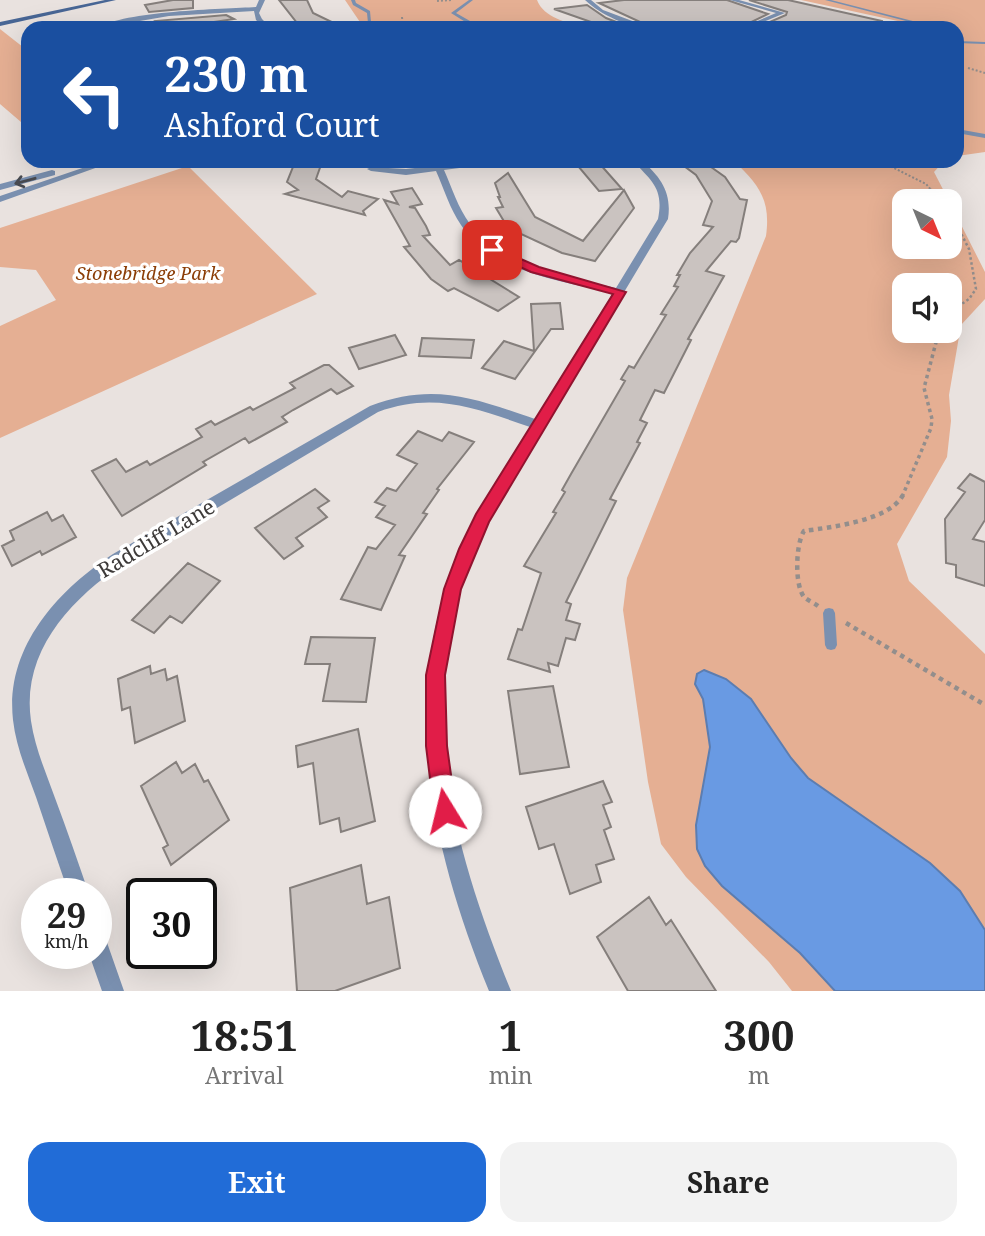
<!DOCTYPE html>
<html lang="en">
<head>
<meta charset="utf-8">
<style>
  body { margin:0; font-family:"Noto Serif",serif; background:#f2f2f2; color:#222; height:100vh; display:flex; flex-direction:column; font-size:26px; white-space:nowrap }
  * { box-sizing:border-box; margin:0 }
  p { font-size:23px; color:#767676 }
  .icon { flex:none; width:38px; height:38px; fill:none; stroke:currentColor; stroke-width:2; stroke-linecap:round; stroke-linejoin:round }
  .map { position:relative; height:991px; overflow:hidden }
  .side { display:flex; flex-direction:column; background:#fff; flex:1 }
  .side>* { flex:none }
  .banner { position:absolute; left:21px; top:21px; width:943px; height:147px; border-radius:21px; box-shadow:0 7px 28px #0002; background:#1a4fa0; color:#fff; overflow:hidden }
  .needle { width:46px; rotate:137deg }
  .tools { position:absolute; left:892px; top:189px; display:grid; gap:14px }
  .tools a { display:grid; place-items:center; width:70px; height:70px; border-radius:14px; background:#fff; box-shadow:0 7px 28px #0002; font-size:35px }
  .speed { position:absolute; left:21px; top:878px; display:flex; gap:14px; font-size:35px; font-weight:700; text-align:center }
  .speed>* { display:grid; place-content:center; width:91px; height:91px; border-radius:50%; background:#fff; box-shadow:0 7px 28px #0002; line-height:1 }
  .speed small { font-size:18px; font-weight:400 }
  .speed .limit { border:4px solid #111; border-radius:10px; background:#fff; color:#111 }
  .pin { position:absolute; display:grid; place-items:center; width:60px; height:60px; color:#fff; margin:-30px; border-radius:14px; box-shadow:0 4px 10px #0006 }
  .me { position:absolute; width:77px; margin:-38px; rotate:351deg; stroke-linejoin:round; filter:drop-shadow(0 0 5px #0008) }
  .turn { display:flex; align-items:center; gap:24px; height:147px; padding:0 28px; font-size:32px }
  .turn .icon { width:91px; height:91px; stroke-width:2.5 }
  .turn b { display:block; font-size:49px; line-height:60px }
  .eta { display:flex; justify-content:space-evenly; align-items:center; height:119px; text-align:center }
  .eta b { font-size:42px; font-weight:700; line-height:49px }
  .button { display:flex; gap:14px; margin-top:auto; padding:14px 28px }
  .button a { flex:1; height:80px; border-radius:21px; background:#216cd7; color:#fff; font-size:28px; font-weight:700; line-height:80px; text-align:center }
  .button a+a { background:#f2f2f2; color:#222 }
  .map>svg:first-child { display:block }
  .green { fill:#e5af93; fill-rule:evenodd }
  .water { fill:#699ae3; stroke:#5c7db0; stroke-width:2 }
  .building { fill:#cac3c0; stroke:#857f7c; stroke-width:2 }
  .lines { fill:none; stroke-linecap:round; stroke-linejoin:round }
  .path-far3 { stroke:#938e8c; stroke-width:2; stroke-dasharray:2 2; stroke-linecap:butt }
  .path-far2 { stroke:#938e8c; stroke-width:2.5; stroke-dasharray:2.5 2.5; stroke-linecap:butt }
  .path-far1 { stroke:#938e8c; stroke-width:3.5; stroke-dasharray:3.5 3.5; stroke-linecap:butt }
  .path { stroke:#938e8c; stroke-width:4.5; stroke-dasharray:4.5 4.5; stroke-linecap:butt }
  .service { fill:#7a90b0; fill-rule:evenodd }
  .minor { fill:#7a90b0; fill-rule:evenodd }
  .secondary { fill:#486695; fill-rule:evenodd }
  .oneway { stroke:#494b51 }
  .route { fill:#e11d48; stroke:#92132f; stroke-width:2 }
  .labels { text-anchor:middle; dominant-baseline:central; stroke-width:7; stroke-linejoin:round; paint-order:stroke }
  .far-park-label { font-size:18px; font-style:italic; fill:#8b3d06; stroke:#fff }
  .street-label { font-size:21px; fill:#3d3a39; stroke:#fff }
</style>
</head>
<body>
<div class="map">
<svg width="985" height="991" viewBox="0 0 985 991">
  <rect width="100%" height="100%" fill="#e9e2df"/>
  <path class="green" d="M345,0H537C544,18 567,22 584,28H364Z
    M801,0H985V152L957,156V28H930Z
    M0,29L28,51V128L0,104Z
    M734,161H944L934,172L949,201H905V247H950V203L985,272V299L961,325L949,395L951,421L947,457L897,544L909,581L985,654V991H792L769,962L686,877L661,844L648,782L623,610L627,578L766,236C771,200 759,185 734,161ZM905,285H950V331H905Z
    M188,166L317,294L0,438V326L56,300L36,270L0,267V228Z"/>
  <path class="water" d="M704,670L726,679L751,699L791,758L808,778L930,863L960,891L985,930V991H835L800,953L722,886L705,866L697,849L696,825L710,747L703,699L695,684L697,674Z"/>
  <path class="building" d="M173,0H193V8L149,12L145,5Z
    M279,0H307L313,13L344,28H301Z
    M624,0H727L768,14L739,28H653L599,3Z
    M749,0H788L882,21L881,28H756L786,15L787,12Z
    M587,5L606,18L632,28H608L554,9Z
    M226,15L234,19L174,28H159L155,21Z
    M295,162H322L316,179L342,197L348,191L378,199L363,211L365,215L285,194L298,190L287,182Z
    M704,162L725,177L740,199L747,200L739,238L736,242L731,241L706,271L724,276L688,339L691,340L664,393L655,390L640,420L647,423L637,442L640,443L610,499L616,501L566,602L571,604L566,620L580,624L575,640L566,638L558,666L548,663L550,672L508,659L518,629L522,630L541,573L524,566L556,513L553,512L565,492L562,490L571,474L625,381L621,379L629,366L634,368L666,315L661,314L678,287L674,286L680,275H677L690,253L713,227L703,225L712,201L696,175L684,166Z
    M599,163L622,189L599,191L578,166Z
    M508,173L535,217L583,241L624,190L634,208L595,261L562,253L508,228L496,208L503,207L498,197H500L495,183Z
    M412,188L422,204L409,207L415,208L426,226L430,235L423,236L450,265L459,260L519,297L498,311L454,288L448,291L431,279L404,247L410,246L384,200L398,204L391,192Z
    M560,303L563,329H551L515,379L482,368L504,341L534,351L531,304Z
    M395,335L406,355L359,369L349,348Z
    M422,338L474,340L471,358L419,356Z
    M324,365H329L353,386L337,394L331,389L293,410L282,417L287,422L249,443L245,438L203,462L206,465L122,516L92,471L116,459L126,472L147,461L150,465L202,437L196,429L211,421L215,425L250,407L253,410L295,388L290,383Z
    M418,431L442,441L449,432L474,442L437,489L439,490L423,513L427,514L399,555L405,556L381,610L341,599L368,547L376,549L395,525L376,517L385,506L375,502L387,488L396,491L417,464L397,455Z
    M970,474L985,482V520L973,539L985,542V586L956,577V565L946,563L945,519L965,492L958,488Z
    M315,489L329,501L318,508L327,517L296,538L303,546L284,559L255,528Z
    M47,512L52,521L63,515L76,537L42,555L40,551L12,566L2,546L14,540L10,531Z
    M188,563L220,581L182,623L170,616L154,633L132,620Z
    M311,637L375,638L366,702L323,701L330,664H305Z
    M150,666L151,674L165,669L167,680L177,676L185,721L135,743L130,707L122,710L118,679Z
    M553,686L569,767L520,774L508,691Z
    M358,729L375,821L341,832L339,818L320,824L313,763L298,767L296,746Z
    M176,762L182,773L195,764L204,782L208,780L229,820L171,865L163,848L168,845L141,786Z
    M603,781L612,802L603,805L611,827L604,830L614,859L596,865L601,882L570,894L554,844L539,849L526,807Z
    M361,865L367,904L389,897L400,968L335,991H297L290,888Z
    M649,897L666,925L671,920L716,991H628L597,937Z"/>
  <g class="lines">
    <path class="path-far3" d="M437,1L451,0
      M402,17L403,28
      M968,68L985,73
      M880,161L926,184L932,191"/>
    <path class="path-far2" d="M930,189L941,201
      M950,212L969,249L976,289L969,299L950,312"/>
    <path class="path-far1" d="M902,497L931,428L932,419L924,388L939,331"/>
    <path class="path" d="M818,606C814,603 807,600 804,597C794,584 796,543 804,531C831,527 889,521 903,495
      M846,623L985,705"/>
    <path class="service" d="M351,0H355L356,3L370,11L371,22L378,28H374L368,23L367,13L353,5Z
      M469,0H473L456,13L470,21L471,28H467V23L451,13Z
      M825,0H831L940,28H933Z
      M957,41L985,42V44L957,43Z
      M829,608L833,609L835,613L837,645L835,649L831,650L827,649L825,645L823,613L825,609Z"/>
    <path class="minor" d="M259,0H265L259,13L262,19L271,28H265L256,20L254,11L169,16L99,28C122,11 223,9 256,7Z
      M585,0H591L603,10L651,28C629,28 601,15 585,0Z
      M730,0H739L785,13L749,28H741L776,13Z
      M957,129L985,134V138L957,133Z
      M103,161H115L0,202V196Z
      M477,161H502L498,163L444,170C452,188 458,208 470,224C502,268 566,276 616,288L658,219C664,189 652,181 633,161H642C661,177 672,193 668,219C626,288 586,357 544,427C503,496 463,556 449,637C427,758 466,880 511,991H489C432,851 398,702 457,557C476,510 504,469 530,427C477,409 435,391 378,412L123,564C70,600 21,652 31,721C35,748 46,773 55,798C67,830 78,862 89,894H69C58,862 47,830 36,797C27,772 16,747 13,720C5,648 57,591 113,554L370,406C434,382 473,398 535,419L613,293C561,281 494,273 461,225C450,209 444,189 436,171L406,175L371,171L367,169L371,167L406,169Z
      M52,170L55,171V175L0,190V184Z
      M96,931L104,934L124,991H102L89,954H96Z"/>
    <path class="secondary" d="M105,0H116L0,26V22Z"/>
  </g>
  <defs><path id="oneway-shaft" d="M-6 0H5M1.5-3L5.5 0L1.5 3" fill="none" stroke-width="1.6" stroke-linecap="round" stroke-linejoin="round" transform="scale(1.75)"/></defs>
  <use class="oneway" href="#oneway-shaft" transform="translate(25 181) rotate(165)"/>
  <path class="route" d="M488,248H496L539,267L626,292L489,522L461,589L445,675L447,746L456,811L453,819L445,823L437,819L434,811L426,746V675L444,589L459,549L476,514L613,294L531,272L488,252Z"/>
  <g class="labels">
    <g class="far-park-label">
      <text x="148" y="273">Stonebridge Park</text>
    </g>
    <g class="street-label">
      <text transform="translate(156 538) rotate(-31)">Radcliff Lane</text>
    </g>
  </g>
</svg>
<div class="tools">
<a><svg class="needle" viewBox="-14 -14 28 28"><path d="M0-13l5 13h-10z" fill="#e53935"/><path d="M0 13l5-13h-10z" fill="#767676"/></svg></a>
<a><svg class="icon" aria-label="sound" viewBox="0 0 24 24"><path d="M4 9h4l5-4v14l-5-4H4zM17 9q2 3 0 6"/></svg></a>
</div>
<div class="speed"><div>29<small>km/h</small></div><div class="limit">30</div></div>
<div class="pin" style="left:492px;top:250px;background:#d93025"><svg class="icon" aria-label="arrive" viewBox="0 0 24 24"><path d="M6 21V4h12l-3 4 3 4H6"/></svg></div>
<svg class="me" style="left:445px;top:811px" viewBox="-20 -20 40 40"><circle r="19" fill="#fff"/><path d="M0-13L10 11 0 6-10 11z" fill="#e11d48"/></svg>
<div class="banner">
<div class="turn"><svg class="icon" aria-label="left" viewBox="0 0 24 24"><path d="M17 20v-9H6M10 6l-5 5 5 5"/></svg><div><b>230 m</b>Ashford Court</div></div>
</div>
</div>
<section class="side">
<div class="eta">
<div><b>18:51</b><p>Arrival</p></div>
<div><b>1</b><p>min</p></div>
<div><b>300</b><p>m</p></div>
</div>
<div class="button"><a>Exit</a><a>Share</a></div>
</section>
</body>
</html>
